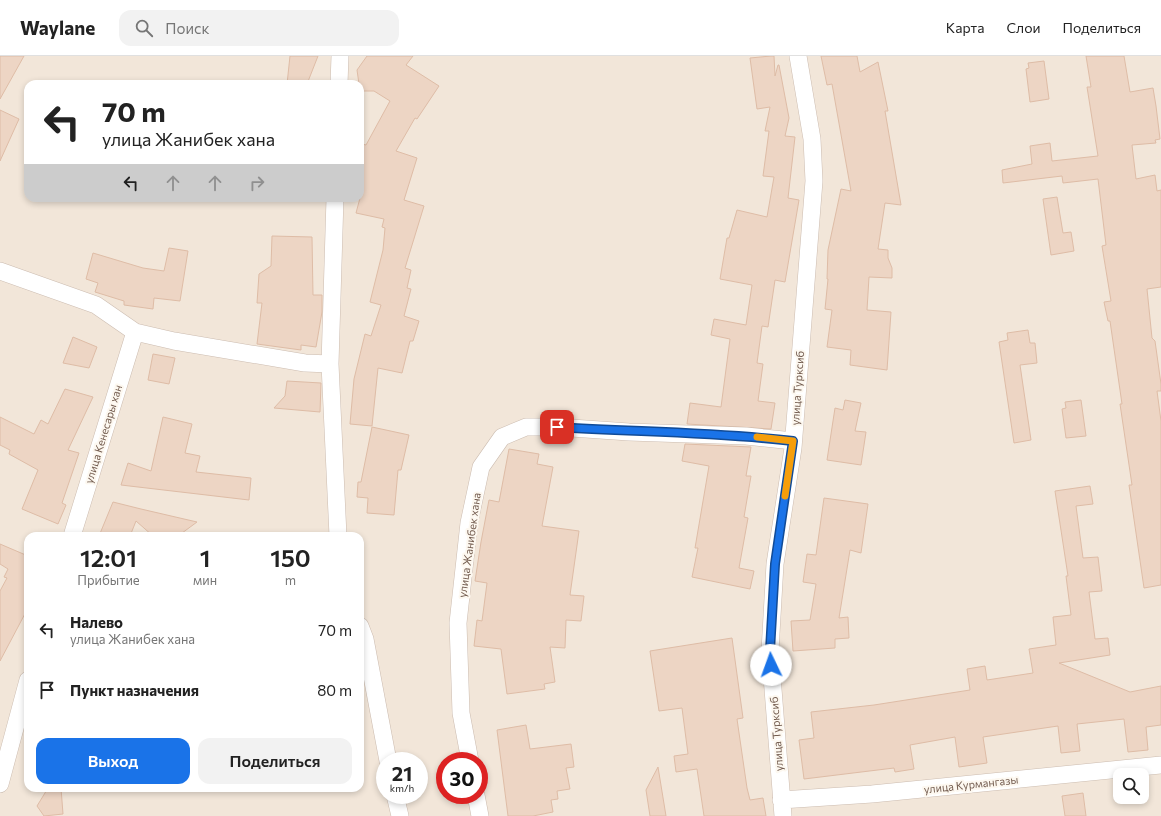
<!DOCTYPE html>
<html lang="ru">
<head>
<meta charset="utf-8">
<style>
  body { margin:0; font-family:Commissioner,sans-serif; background:#f2f2f2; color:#222; height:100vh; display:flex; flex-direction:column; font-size:15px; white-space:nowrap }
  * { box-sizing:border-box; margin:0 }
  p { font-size:13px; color:#767676 }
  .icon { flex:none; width:22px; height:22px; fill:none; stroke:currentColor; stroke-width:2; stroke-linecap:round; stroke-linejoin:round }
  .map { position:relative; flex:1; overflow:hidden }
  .drawer { position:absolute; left:24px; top:476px; width:340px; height:260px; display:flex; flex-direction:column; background:#fff; border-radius:12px; box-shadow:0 2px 6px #0003 }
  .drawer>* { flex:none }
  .banner { position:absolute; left:24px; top:24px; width:340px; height:122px; border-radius:12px; box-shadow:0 2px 6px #0003; background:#fff; color:#222; overflow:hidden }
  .controls { position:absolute; left:1113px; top:712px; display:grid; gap:8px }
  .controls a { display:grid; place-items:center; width:36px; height:36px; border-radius:8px; background:#fff; box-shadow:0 2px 6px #0003; font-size:20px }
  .speed { position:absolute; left:376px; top:696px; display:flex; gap:8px; font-size:20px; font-weight:700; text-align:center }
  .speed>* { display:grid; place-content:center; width:52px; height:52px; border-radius:50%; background:#fff; box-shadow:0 2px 6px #0003; line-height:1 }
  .speed small { font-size:10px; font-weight:400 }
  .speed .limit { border:6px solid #d22; background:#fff; color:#111 }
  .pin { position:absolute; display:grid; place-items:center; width:34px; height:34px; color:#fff; margin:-17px; border-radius:8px; box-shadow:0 2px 6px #0006 }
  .me { position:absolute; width:44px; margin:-22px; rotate:357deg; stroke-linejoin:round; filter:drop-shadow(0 0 3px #0008) }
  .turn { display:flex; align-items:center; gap:14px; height:84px; padding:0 12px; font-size:18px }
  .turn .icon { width:52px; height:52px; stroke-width:2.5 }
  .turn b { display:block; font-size:28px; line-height:34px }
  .lanes { display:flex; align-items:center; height:38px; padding:0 12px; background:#0003; justify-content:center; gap:20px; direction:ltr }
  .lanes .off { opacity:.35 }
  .eta { display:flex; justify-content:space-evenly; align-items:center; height:68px; text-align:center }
  .eta b { font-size:24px; font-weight:600; line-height:28px }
  .cta { display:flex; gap:8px; margin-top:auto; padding:8px 12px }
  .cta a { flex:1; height:46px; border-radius:12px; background:#1a73e8; color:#fff; font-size:16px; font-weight:600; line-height:46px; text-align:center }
  .cta a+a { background:#f2f2f2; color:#222 }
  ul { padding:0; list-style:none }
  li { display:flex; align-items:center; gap:12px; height:60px; padding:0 12px }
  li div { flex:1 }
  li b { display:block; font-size:15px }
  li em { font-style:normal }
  header { display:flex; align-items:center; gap:24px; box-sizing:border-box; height:56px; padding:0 20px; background:#fff; border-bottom:1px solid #e0e0e0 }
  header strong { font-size:19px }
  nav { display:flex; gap:22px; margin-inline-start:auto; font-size:14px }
  .search { width:280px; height:36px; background:#f2f2f2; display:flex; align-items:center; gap:10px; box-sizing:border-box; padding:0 14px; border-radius:12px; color:#767676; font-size:15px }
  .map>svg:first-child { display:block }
  .residential { fill:#f2e6d9; fill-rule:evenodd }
  .building { fill:#edd5c4; stroke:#debca6 }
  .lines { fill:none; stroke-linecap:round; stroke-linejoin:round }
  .minor-casing { stroke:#ccbcb0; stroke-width:18 }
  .minor { stroke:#fff; stroke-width:17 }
  .route-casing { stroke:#114b97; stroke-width:10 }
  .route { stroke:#1a73e8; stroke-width:7 }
  .slow { stroke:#f59e0b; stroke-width:7 }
  .labels { text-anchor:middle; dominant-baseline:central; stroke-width:4; stroke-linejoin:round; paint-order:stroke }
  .street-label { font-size:11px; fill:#735c4f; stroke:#fdf8f0 }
</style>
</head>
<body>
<header>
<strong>Waylane</strong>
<div class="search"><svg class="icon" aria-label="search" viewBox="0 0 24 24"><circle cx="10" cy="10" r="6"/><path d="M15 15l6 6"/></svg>Поиск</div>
<nav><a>Карта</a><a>Слои</a><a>Поделиться</a></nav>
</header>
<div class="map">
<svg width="1161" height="760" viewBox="0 0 1161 760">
  <rect width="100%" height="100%" fill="#fbf4ea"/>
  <path class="residential" d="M0,0H1161V760H0ZM28,28H360V142H28ZM28,480H360V732H28ZM385,705H419V739H385ZM445,705H479V739H445ZM1120,719H1142V741H1120Z"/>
  <path class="building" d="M0,0H24L0,43Z
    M290,0H318L307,28H287Z
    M367,0H413L406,9L439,30L417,63L415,62L396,95L417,102L404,144L424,150L405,212L411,214L407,232L411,233L404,260L419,265L413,285H410L402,317L378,312L372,370L350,368L354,323L365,278L371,280L381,249L370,246L383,194L385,172L382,171L384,163L356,157L360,142V101L362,88L366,89L390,45L374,35H360L357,14Z
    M771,0H774L775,20L778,9H779L789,62L785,80L795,81L788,142L799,144L785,226L775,224L768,271L762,270L757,307L763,308L758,345L775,347L771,373L687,368L690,347L721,351L730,283L711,279L714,263L746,269L752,229L720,223L727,182H729L737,154L767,161L774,121L763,120L769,75H765L770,51L757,53L750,2Z
    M821,0H857L860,16L878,6L888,55H885L901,149L885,147L878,193L888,194V202L892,212V222L869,221L867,254L891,256L887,314L850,309L851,294L827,291L832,254L825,253L828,223H827L828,194L841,133L851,135L832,28L827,29Z
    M1086,0H1124L1130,36L1153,32L1156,50L1160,83L1155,84L1156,87L1132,89L1136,123L1155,119L1157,135L1161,134V231L1147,233L1152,282L1155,285L1161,328V335H1157L1161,365V529L1144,532L1129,429H1132L1120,348H1122L1110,265H1108L1104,246L1111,245L1102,190L1106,189L1098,123L1063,127L1062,120L1003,127L1002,114L1032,108L1030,90L1050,87L1052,105L1098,100L1087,31H1091Z
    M1044,5L1049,43L1030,46L1026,13L1029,12L1028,7Z
    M0,54L19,63L0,105Z
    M1057,141L1063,177L1071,176L1074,195L1051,199L1043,143Z
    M272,180L312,181L313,239H322V256L316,291L301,289V294L257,288L262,247H257L259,218L271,210Z
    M169,192L188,195L180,245L154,242L153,253L124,249V245L95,236L98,227L86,223L93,197L143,212L164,215Z
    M1028,274L1030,287H1035L1037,307L1020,309L1031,384L1014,387L999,286L1008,284L1007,277Z
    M73,281L97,291L89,312L63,307Z
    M153,298L175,302L169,328L148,324Z
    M287,325L321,327L320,356L274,352L285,340Z
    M65,333L93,341L68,394L79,397L62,447L66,449L58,468L22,453L38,414L9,398L10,394L0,389V361L34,378L41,364L48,368Z
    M845,344L861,347L855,375L866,376L861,409L827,404L835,352L843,354Z
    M1081,344L1086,380L1066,382L1062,353L1066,352L1065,346Z
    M163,361L192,368L185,397L200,400L196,416L251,422L249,444L121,429L128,407L151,415Z
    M372,371L409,379L401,414H398L394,459L367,457L368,442L357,441L358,426H361Z
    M685,388L751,391L746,420H751L744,461L748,462L739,512L754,515L750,533L692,521L698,492H695L709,410L682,405Z
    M509,393L539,398L537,408L553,411L542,470L579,475L570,539L584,540L581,565L566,564L565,592L550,591L555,626L544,628L545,633L507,638L501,593L474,590L477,564L482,565L487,527L475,525L481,486L489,444L499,446Z
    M1090,430L1093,448L1076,450L1083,502L1098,501L1102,535L1089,536L1095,583L1108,582L1110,599L1059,607L1130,636L1161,630V669L1146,671L1148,694L1128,696L1124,663L1077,668L1080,695L1061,697L1058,670L983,681L987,707L959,711L955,681L910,689L914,713L895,716L894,712L804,723L799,684L814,682L811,656L874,649L970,634L967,613L985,610L987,624L1033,617L1029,593L1056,589L1053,561L1071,559L1066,520H1068L1055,435Z
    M824,442L868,448L861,497L850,494L839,562L848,561L849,582L835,583V592L793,595L791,565L810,564L816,528L803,526L807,498L816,499Z
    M113,446L141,453L197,466L178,480H153L136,465L130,480H99Z
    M0,488L28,500V552L0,605V535L7,522L4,521L8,513L0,508Z
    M732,582L743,662L737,663L747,732L750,744L763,742L766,760H704L697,713L676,716L674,700L688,698L682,652L659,655L650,595Z
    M526,669L530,693L571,688L574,711L566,712L570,733L557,735L558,743L551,744L553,756L533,760H508L497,674Z
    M658,711L666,760H650L646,734Z
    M48,732H61L63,758L44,760L37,750Z
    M1083,737L1086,760H1065L1062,740Z"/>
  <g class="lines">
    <defs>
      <path id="minor" d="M339,28L340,0
        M0,215L96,249L135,276L174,285L305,307L330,308L338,480
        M330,308L335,142
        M72,480L135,276
        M360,570L365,583L388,705
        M470,705L461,657L458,567L469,467L481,411L502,381L526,371H557L629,376L746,380L793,385
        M0,728L28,624
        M395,739L400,760
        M476,739L480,760
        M781,744L872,738L1161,709
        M783,760L770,595L775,508L793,392L814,125L812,83L798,0"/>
    </defs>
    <use href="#minor" class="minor-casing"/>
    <use href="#minor" class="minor"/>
  </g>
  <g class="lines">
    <defs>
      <path id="route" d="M557,371C636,376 715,376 793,385L775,508L770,594L771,609"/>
    </defs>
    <use href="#route" class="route-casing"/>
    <use href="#route" class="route"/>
    <path class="slow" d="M757,381L793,385L785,440"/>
  </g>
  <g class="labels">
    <g class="street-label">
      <text transform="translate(797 332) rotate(-86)">улица Турксиб</text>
      <text transform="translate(103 378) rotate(-73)">улица Кенесары хан</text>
      <text transform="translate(469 489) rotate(-82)">улица Жанибек хана</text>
      <text transform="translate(776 678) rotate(-94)">улица Турксиб</text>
      <text transform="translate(971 728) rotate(-6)">улица Курмангазы</text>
    </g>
  </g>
</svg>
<div class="controls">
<a><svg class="icon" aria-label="search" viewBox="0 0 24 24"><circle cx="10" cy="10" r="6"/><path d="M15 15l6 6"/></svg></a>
</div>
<div class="speed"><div>21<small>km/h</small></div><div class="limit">30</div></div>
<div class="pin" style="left:557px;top:371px;background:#d93025"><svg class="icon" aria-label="arrive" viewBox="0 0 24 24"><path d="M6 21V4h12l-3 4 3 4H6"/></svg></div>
<svg class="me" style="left:771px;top:609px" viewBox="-20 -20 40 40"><circle r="19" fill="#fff"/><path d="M0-13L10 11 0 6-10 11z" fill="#1a73e8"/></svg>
<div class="banner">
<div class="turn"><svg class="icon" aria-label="left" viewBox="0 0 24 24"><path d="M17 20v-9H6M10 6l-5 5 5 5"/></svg><div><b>70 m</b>улица Жанибек хана</div></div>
<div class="lanes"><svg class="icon" aria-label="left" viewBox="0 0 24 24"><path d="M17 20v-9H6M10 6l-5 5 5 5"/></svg><svg class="icon off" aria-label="ahead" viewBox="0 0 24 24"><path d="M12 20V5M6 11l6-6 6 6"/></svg><svg class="icon off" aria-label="ahead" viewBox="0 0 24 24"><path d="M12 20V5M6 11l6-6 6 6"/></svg><svg class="icon off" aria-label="right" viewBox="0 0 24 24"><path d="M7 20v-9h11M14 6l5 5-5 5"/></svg></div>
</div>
<section class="drawer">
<div class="eta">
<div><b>12:01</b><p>Прибытие</p></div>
<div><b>1</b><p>мин</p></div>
<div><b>150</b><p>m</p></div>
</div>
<ul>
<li><svg class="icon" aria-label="left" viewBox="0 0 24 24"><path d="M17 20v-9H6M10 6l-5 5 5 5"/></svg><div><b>Налево</b><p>улица Жанибек хана</p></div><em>70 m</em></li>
<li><svg class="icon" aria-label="arrive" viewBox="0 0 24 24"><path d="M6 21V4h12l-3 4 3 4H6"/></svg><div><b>Пункт назначения</b></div><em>80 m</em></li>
</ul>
<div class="cta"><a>Выход</a><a>Поделиться</a></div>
</section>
</div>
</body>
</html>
